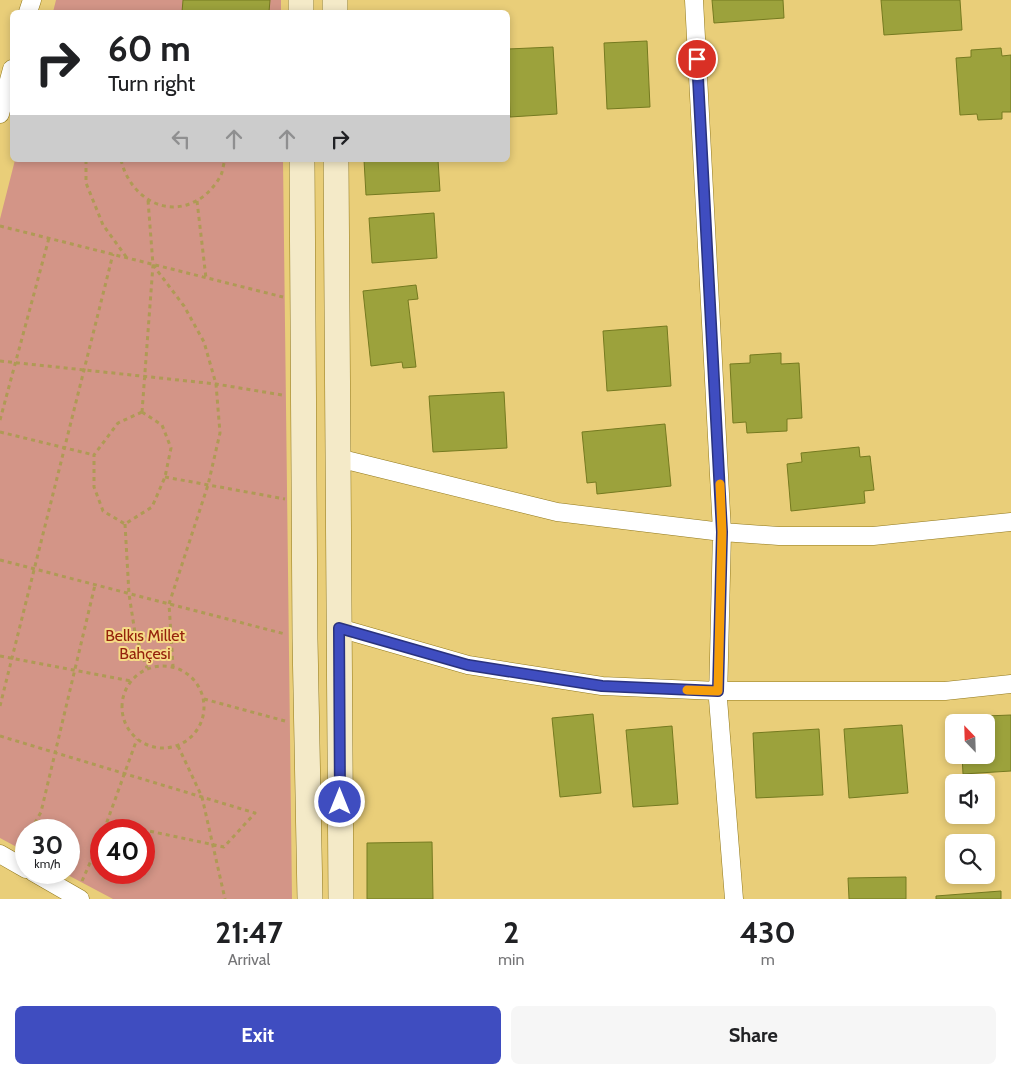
<!DOCTYPE html>
<html lang="en">
<head>
<meta charset="utf-8">
<style>
  body { margin:0; font-family:Cabin,sans-serif; background:#f6f6f6; color:#202124; height:100vh; display:flex; flex-direction:column; font-size:19px; white-space:nowrap }
  * { box-sizing:border-box; margin:0 }
  p { font-size:16px; color:#757577 }
  .icon { flex:none; width:28px; height:28px; fill:none; stroke:currentColor; stroke-width:2; stroke-linecap:round; stroke-linejoin:round }
  .map { position:relative; height:899px; overflow:hidden }
  .panel { display:flex; flex-direction:column; background:#fff; flex:1 }
  .panel>* { flex:none }
  .banner { position:absolute; left:10px; top:10px; width:500px; height:152px; border-radius:8px; box-shadow:0 2px 8px #0003; background:#fff; color:#202124; overflow:hidden }
  .needle { width:32px; rotate:337deg }
  .buttons { position:absolute; left:945px; top:714px; display:grid; gap:10px }
  .buttons a { display:grid; place-items:center; width:50px; height:50px; border-radius:8px; background:#fff; box-shadow:0 2px 8px #0003; font-size:25px }
  .speed { position:absolute; left:15px; top:819px; display:flex; gap:10px; font-size:25px; font-weight:700; text-align:center }
  .speed>* { display:grid; place-content:center; width:65px; height:65px; border-radius:50%; background:#fff; box-shadow:0 2px 8px #0003; line-height:1 }
  .speed small { font-size:12px; font-weight:400 }
  .speed .limit { border:8px solid #d22; background:#fff; color:#111 }
  .pin { position:absolute; display:grid; place-items:center; width:42px; height:42px; color:#fff; margin:-21px; border:2px solid #fff; border-radius:50%; box-shadow:0 1px 5px #0007 }
  .me { position:absolute; width:55px; margin:-28px; rotate:0deg; stroke-linejoin:round; filter:drop-shadow(0 0 4px #0008) }
  .turn { display:flex; align-items:center; gap:18px; height:105px; padding:0 15px; font-size:22px }
  .turn .icon { width:65px; height:65px; stroke-width:2.5 }
  .turn b { display:block; font-size:35px; line-height:42px }
  .lanes { display:flex; align-items:center; height:48px; padding:0 15px; background:#0003; justify-content:center; gap:25px; direction:ltr }
  .lanes .off { opacity:.35 }
  .eta { display:flex; justify-content:space-evenly; align-items:center; height:85px; text-align:center }
  .eta b { font-size:30px; font-weight:800; line-height:35px }
  .primary-button { display:flex; gap:10px; margin-top:auto; padding:10px 15px }
  .primary-button a { flex:1; height:58px; border-radius:8px; background:#3f4dc0; color:#fff; font-size:20px; font-weight:800; line-height:58px; text-align:center }
  .primary-button a+a { background:#f6f6f6; color:#202124 }
  .map>svg:first-child { display:block }
  .green { fill:#d39587; fill-rule:evenodd }
  .building { fill:#9ca23c; stroke:#757a20 }
  .lines { fill:none; stroke-linecap:round; stroke-linejoin:round }
  .street-casing { stroke:#91781b; stroke-width:19 }
  .secondary-casing { stroke:#91781b; stroke-width:26 }
  .path { stroke:#af9a55; stroke-width:3; stroke-dasharray:4 4; stroke-linecap:butt }
  .street { stroke:#fff; stroke-width:18 }
  .secondary { stroke:#f4eac8; stroke-width:25 }
  .route-casing { stroke:#29327d; stroke-width:12 }
  .route { stroke:#3f4dc0; stroke-width:9 }
  .slow { stroke:#f59e0b; stroke-width:9 }
  .labels { text-anchor:middle; dominant-baseline:central; stroke-width:4; stroke-linejoin:round; paint-order:stroke }
  .park-label { font-size:16px; fill:#95220c; stroke:#f6db85 }
</style>
</head>
<body>
<div class="map">
<svg width="1011" height="899" viewBox="0 0 1011 899">
  <rect width="100%" height="100%" fill="#e9ce79"/>
  <path class="green" d="M56,0H281V12H53Z
    M15,160H283L292,899H113L64,873L69,872V830H26V852L0,838V219ZM101,830H144V872H101Z"/>
  <path class="building" d="M183,0H270L269,12H182Z
    M712,0H783L784,18L714,23Z
    M881,0H960L962,30L884,35Z
    M647,41L650,107L607,109L604,43Z
    M553,47L557,114L510,117L508,49Z
    M1001,48L1002,56L1011,55V112H1002V119L978,120L977,114L960,115L956,58L971,57V50Z
    M364,160H438L440,191L366,195Z
    M434,213L437,258L372,263L369,218Z
    M416,285L418,299L408,300L416,367L403,368L402,362L371,366L363,291Z
    M667,326L671,386L607,391L603,331Z
    M781,353V364L799,363L802,418L787,419V431L747,433L746,422L733,423L730,364L750,363V355Z
    M504,392L507,448L433,452L429,396Z
    M665,424L671,486L597,494L596,482L587,483L582,432Z
    M859,447L860,457L870,456L874,490L864,491L865,503L791,511L787,464L802,462L801,453Z
    M593,714L601,793L560,797L552,718Z
    M1011,715V771L963,774L962,755H986V722H960V717Z
    M902,725L908,793L849,798L844,729Z
    M672,726L678,804L633,807L626,730Z
    M819,729L823,795L756,798L753,733Z
    M432,842L433,899H367V843Z
    M906,877V899H849L848,878Z
    M1001,891V899H936V896Z"/>
  <g class="lines">
    <defs>
      <path id="street" d="M694,0L722,532L718,699L734,899
        M28,12L32,0
        M0,114L12,69
        M338,458L557,512L722,532L779,536H873L1011,522
        M339,628L468,665L602,686L718,691H945L1011,684
        M0,854L26,869
        M33,872L80,899"/>
      <path id="secondary" d="M301,0V12
        M335,0V12
        M302,160L305,639L310,899
        M336,160L341,899"/>
    </defs>
    <use href="#street" class="street-casing"/>
    <use href="#secondary" class="secondary-casing"/>
    <path class="path" d="M86,160V183L103,225L127,258
      M121,160C130,198 169,222 204,196C211,190 217,183 221,175C223,171 223,165 225,160
      M197,201L206,278
      M0,226L283,297
      M153,265L184,306L204,342L216,384L220,433L208,485L169,604L173,666
      M0,361L216,384L282,395
      M142,412L162,425L171,448L165,477L152,507L125,524L103,511L94,487V455L118,423Z
      M142,412L153,265L148,200
      M0,420L49,238
      M0,432L94,455
      M165,477L285,499
      M125,524L129,594L135,633L147,668
      M0,560L285,634
      M0,656L131,681
      M122 707a41 41 0 1 1 82 0a41 41 0 1 1-82 0Z
      M204,699L285,721
      M0,706L113,254
      M0,736L255,813L224,847L107,822
      M178,746L202,797L225,899
      M31,830L41,812L95,585
      M104,830L137,739
      M20,848L26,837
      M82,881L101,838"/>
    <use href="#street" class="street"/>
    <use href="#secondary" class="secondary"/>
  </g>
  <g class="lines">
    <defs>
      <path id="route" d="M340,802L339,628L468,665L602,686L718,691L722,532L697,59"/>
    </defs>
    <use href="#route" class="route-casing"/>
    <use href="#route" class="route"/>
    <path class="slow" d="M687,690L718,691L722,532L720,484"/>
  </g>
  <g class="labels">
    <g class="park-label">
      <text x="145" y="635">Belkıs Millet<tspan x="145" dy="18">Bahçesi</tspan></text>
    </g>
  </g>
</svg>
<div class="buttons">
<a><svg class="needle" viewBox="-14 -14 28 28"><path d="M0-13l5 13h-10z" fill="#e53935"/><path d="M0 13l5-13h-10z" fill="#757577"/></svg></a>
<a><svg class="icon" aria-label="sound" viewBox="0 0 24 24"><path d="M4 9h4l5-4v14l-5-4H4zM17 9q2 3 0 6"/></svg></a>
<a><svg class="icon" aria-label="search" viewBox="0 0 24 24"><circle cx="10" cy="10" r="6"/><path d="M15 15l6 6"/></svg></a>
</div>
<div class="speed"><div>30<small>km/h</small></div><div class="limit">40</div></div>
<div class="pin" style="left:697px;top:59px;background:#d93025"><svg class="icon" aria-label="arrive" viewBox="0 0 24 24"><path d="M6 21V4h12l-3 4 3 4H6"/></svg></div>
<svg class="me" style="left:340px;top:802px" viewBox="-20 -20 40 40"><circle r="17" fill="#3f4dc0" stroke="#fff" stroke-width="3"/><path d="M0-11L8 9 0 5-8 9z" fill="#fff"/></svg>
<div class="banner">
<div class="turn"><svg class="icon" aria-label="right" viewBox="0 0 24 24"><path d="M7 20v-9h11M14 6l5 5-5 5"/></svg><div><b>60 m</b>Turn right</div></div>
<div class="lanes"><svg class="icon off" aria-label="left" viewBox="0 0 24 24"><path d="M17 20v-9H6M10 6l-5 5 5 5"/></svg><svg class="icon off" aria-label="ahead" viewBox="0 0 24 24"><path d="M12 20V5M6 11l6-6 6 6"/></svg><svg class="icon off" aria-label="ahead" viewBox="0 0 24 24"><path d="M12 20V5M6 11l6-6 6 6"/></svg><svg class="icon" aria-label="right" viewBox="0 0 24 24"><path d="M7 20v-9h11M14 6l5 5-5 5"/></svg></div>
</div>
</div>
<section class="panel">
<div class="eta">
<div><b>21:47</b><p>Arrival</p></div>
<div><b>2</b><p>min</p></div>
<div><b>430</b><p>m</p></div>
</div>
<div class="primary-button"><a>Exit</a><a>Share</a></div>
</section>
</body>
</html>
